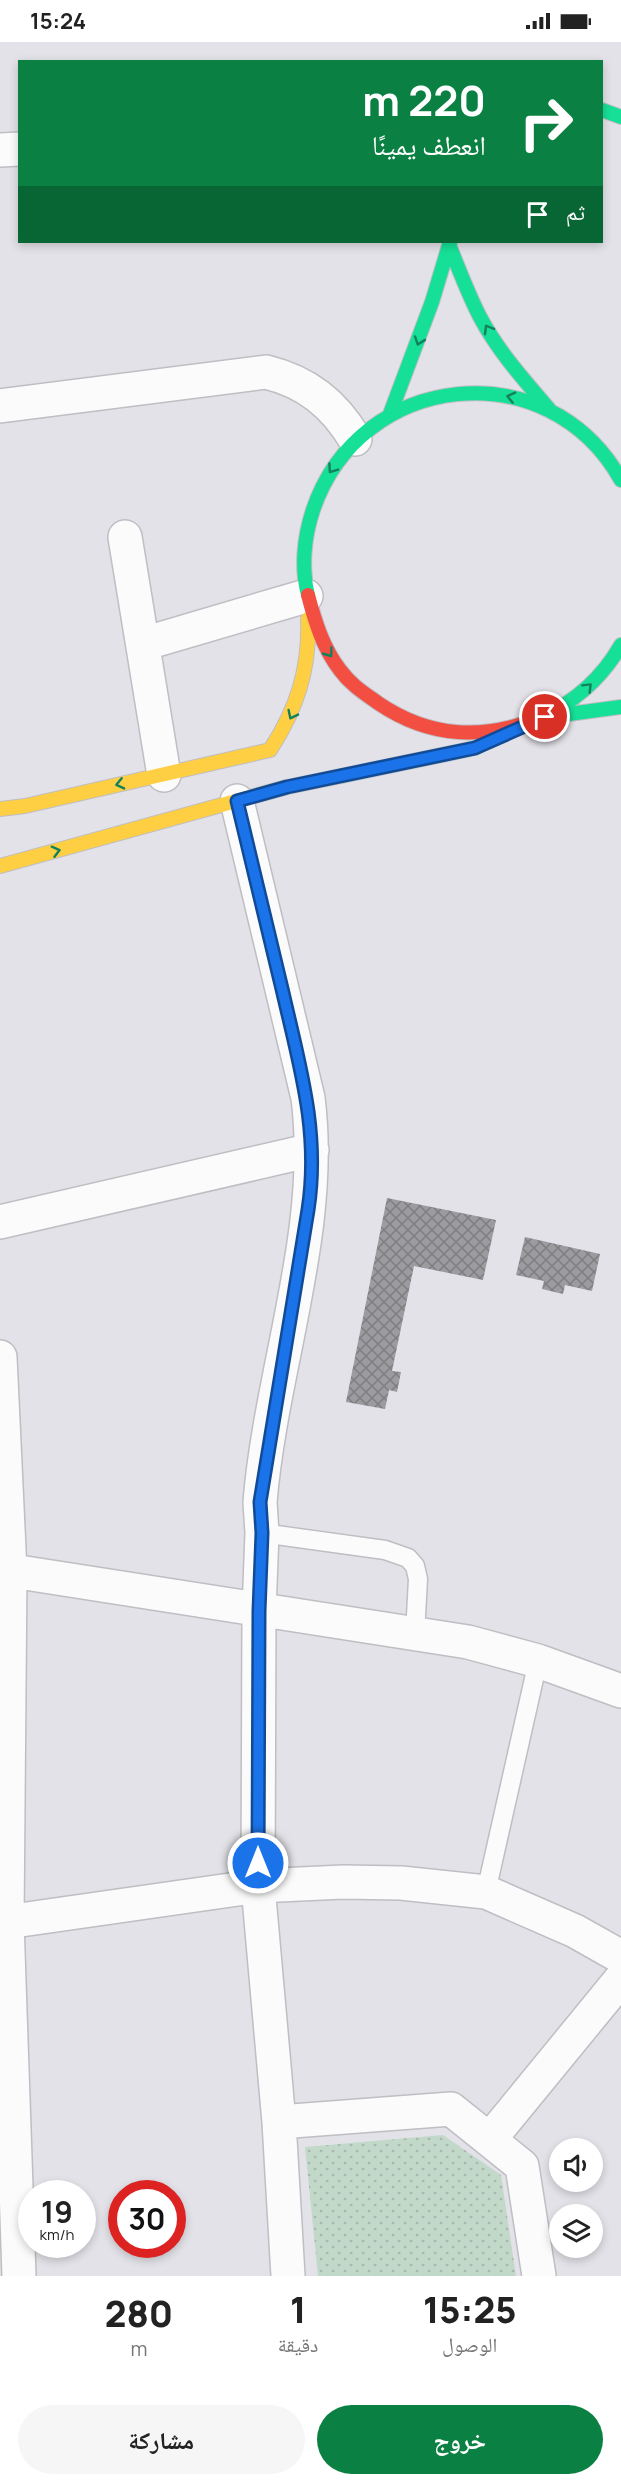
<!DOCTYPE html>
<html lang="ar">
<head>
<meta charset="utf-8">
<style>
  body { margin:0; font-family:Manrope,"Noto Naskh Arabic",sans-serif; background:#f6f6f6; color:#222; direction:rtl; height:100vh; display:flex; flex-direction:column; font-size:22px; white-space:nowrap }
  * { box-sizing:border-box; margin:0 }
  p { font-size:20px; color:#767676 }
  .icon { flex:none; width:33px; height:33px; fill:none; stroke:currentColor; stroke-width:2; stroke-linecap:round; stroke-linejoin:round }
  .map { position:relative; height:2234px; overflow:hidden; direction:ltr }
  .sheet { display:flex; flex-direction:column; background:#fff; flex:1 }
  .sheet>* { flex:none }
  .top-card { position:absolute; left:18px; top:18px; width:585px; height:183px; border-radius:0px; box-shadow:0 3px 9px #0003; direction:rtl; background:#0b8043; color:#fff; overflow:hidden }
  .buttons { position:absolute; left:549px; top:2096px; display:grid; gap:12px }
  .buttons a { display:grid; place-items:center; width:54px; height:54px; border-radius:50%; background:#fff; box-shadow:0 3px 9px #0003; font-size:30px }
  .speed { position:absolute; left:18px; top:2138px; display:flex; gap:12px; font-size:30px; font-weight:700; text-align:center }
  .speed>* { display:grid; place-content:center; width:78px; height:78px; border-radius:50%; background:#fff; box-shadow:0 3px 9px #0003; line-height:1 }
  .speed small { font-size:15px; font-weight:400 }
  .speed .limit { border:9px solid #d22; background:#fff; color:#111 }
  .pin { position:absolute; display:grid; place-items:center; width:51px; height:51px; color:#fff; margin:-26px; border:3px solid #fff; border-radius:50%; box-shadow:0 2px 6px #0007 }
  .me { position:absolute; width:66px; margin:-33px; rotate:0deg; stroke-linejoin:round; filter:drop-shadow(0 0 4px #0008) }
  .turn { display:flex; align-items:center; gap:21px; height:126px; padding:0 18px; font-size:27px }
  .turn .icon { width:78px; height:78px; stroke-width:2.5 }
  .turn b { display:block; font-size:42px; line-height:51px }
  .then { display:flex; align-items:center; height:57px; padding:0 18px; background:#0003; gap:12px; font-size:22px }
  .eta { display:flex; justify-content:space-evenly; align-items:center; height:102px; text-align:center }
  .eta b { font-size:36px; font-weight:800; line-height:42px }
  .button { display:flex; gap:12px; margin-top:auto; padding:12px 18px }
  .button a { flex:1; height:69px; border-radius:36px; background:#0b8043; color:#fff; font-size:24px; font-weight:800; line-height:69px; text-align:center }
  .button a+a { background:#f6f6f6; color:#222 }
  .status { display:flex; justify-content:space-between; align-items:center; height:42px; padding:0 30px; background:#fff; direction:ltr }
  .status svg { height:16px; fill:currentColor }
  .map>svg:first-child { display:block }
  .grass { fill:url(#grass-dots) }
  .building { fill:url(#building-cross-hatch) }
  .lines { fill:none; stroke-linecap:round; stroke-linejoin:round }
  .lane-casing { stroke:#bebec3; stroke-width:21 }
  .street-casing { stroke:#bebec3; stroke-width:36 }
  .fast-casing { stroke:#bebec3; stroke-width:16 }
  .slow-casing { stroke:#bebec3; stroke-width:16 }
  .jam-casing { stroke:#bebec3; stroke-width:16 }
  .lane { stroke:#fbfbfc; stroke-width:18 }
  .street { stroke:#fbfbfc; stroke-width:33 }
  .fast { stroke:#16e098; stroke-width:14 }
  .slow { stroke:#ffcf43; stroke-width:14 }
  .jam { stroke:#f24e42; stroke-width:14 }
  .oneway { stroke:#12825c }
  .route-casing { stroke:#114b97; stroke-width:15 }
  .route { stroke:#1a73e8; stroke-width:10 }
</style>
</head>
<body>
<div class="status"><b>15:24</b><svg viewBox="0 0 49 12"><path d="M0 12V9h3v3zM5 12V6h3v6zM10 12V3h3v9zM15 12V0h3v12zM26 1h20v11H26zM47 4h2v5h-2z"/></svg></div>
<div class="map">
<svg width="621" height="2234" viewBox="0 0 621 2234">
  <defs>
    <pattern id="grass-dots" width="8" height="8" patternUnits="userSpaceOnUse" patternTransform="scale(1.5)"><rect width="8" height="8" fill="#c2d9c9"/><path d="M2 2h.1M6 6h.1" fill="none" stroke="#a6b9ac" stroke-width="1.8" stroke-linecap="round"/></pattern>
    <pattern id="building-cross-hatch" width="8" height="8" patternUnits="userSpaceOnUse" patternTransform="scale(1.5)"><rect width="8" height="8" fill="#9c9ca0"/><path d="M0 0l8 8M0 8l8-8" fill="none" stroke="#7e7e81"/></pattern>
  </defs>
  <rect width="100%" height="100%" fill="#e2e2e8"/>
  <path class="grass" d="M443,2093L501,2133L516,2234H318L305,2105Z"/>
  <path class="building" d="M387,1156L496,1178L483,1238L414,1224L392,1329L401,1330L397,1350L389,1348L385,1367L346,1360Z
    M525,1195L600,1212L592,1249L565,1243L563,1252L542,1247L544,1239L516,1233Z"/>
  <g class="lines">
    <defs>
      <path id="lane" d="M262,1491L385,1508L408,1516L415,1524L418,1537L415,1592
        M486,1850L538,1619"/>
      <path id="street" d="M0,108L20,107
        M0,364L266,330C307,340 334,362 355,397
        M125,495L164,733
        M143,602L306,554
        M237,759L308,1056C325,1189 271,1327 260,1460L262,1491L259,1569L258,1844L279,2080L288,2234
        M0,1180L312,1108
        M0,1315L10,1529L7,1880L19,2234
        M0,1527L468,1600L538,1619L621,1649
        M0,1881L258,1844L343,1840L401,1841L486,1850L575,1889L621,1915
        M279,2080L451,2067L522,2124L539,2234
        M490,2097L621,1937"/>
      <path id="fast" d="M602,68L621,75
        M449,203C459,227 468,252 480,275C498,309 524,338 549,367
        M390,372L432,260L450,200
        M308,553C301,526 304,495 313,468C360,329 548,308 621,438
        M554,674L621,665
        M543,675C577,658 602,636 621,603
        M341,734L475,706L484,701"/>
      <path id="slow" d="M0,767L25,764L270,708C297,667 310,626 308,577
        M0,824L287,745L341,734"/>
      <path id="jam" d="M308,553C315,580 323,606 340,628C351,643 364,651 378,661C431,697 484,698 543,675"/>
    </defs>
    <use href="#lane" class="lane-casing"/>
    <use href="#street" class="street-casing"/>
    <use href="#fast" class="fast-casing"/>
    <use href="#slow" class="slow-casing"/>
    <use href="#jam" class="jam-casing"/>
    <use href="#lane" class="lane"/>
    <use href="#street" class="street"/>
    <use href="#fast" class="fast"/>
    <use href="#slow" class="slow"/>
    <use href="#jam" class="jam"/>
  </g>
  <defs><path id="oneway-chevron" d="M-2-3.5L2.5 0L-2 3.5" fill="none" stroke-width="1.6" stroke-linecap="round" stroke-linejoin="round" transform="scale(1.5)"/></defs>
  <g class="oneway">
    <use href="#oneway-chevron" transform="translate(488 287) rotate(-120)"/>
    <use href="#oneway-chevron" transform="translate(419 299) rotate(109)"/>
    <use href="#oneway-chevron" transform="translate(511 355) rotate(-167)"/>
    <use href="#oneway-chevron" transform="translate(332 427) rotate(125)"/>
    <use href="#oneway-chevron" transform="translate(329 611) rotate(53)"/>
    <use href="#oneway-chevron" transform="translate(588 645) rotate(-45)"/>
    <use href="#oneway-chevron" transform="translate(292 673) rotate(116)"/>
    <use href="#oneway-chevron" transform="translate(120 742) rotate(167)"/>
    <use href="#oneway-chevron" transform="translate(56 809) rotate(-15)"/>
  </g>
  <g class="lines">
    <defs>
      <path id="route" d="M258,1821L259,1569L262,1491L260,1460L308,1168C320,1091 300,1025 283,951C268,887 252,823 237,759L287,745L475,706L545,675"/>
    </defs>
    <use href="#route" class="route-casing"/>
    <use href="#route" class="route"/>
  </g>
</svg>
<div class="buttons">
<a><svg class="icon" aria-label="sound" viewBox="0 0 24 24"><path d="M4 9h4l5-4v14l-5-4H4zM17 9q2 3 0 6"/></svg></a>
<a><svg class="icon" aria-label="layers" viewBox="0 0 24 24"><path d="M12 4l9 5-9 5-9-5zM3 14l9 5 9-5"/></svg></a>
</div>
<div class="speed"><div>19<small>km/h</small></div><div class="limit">30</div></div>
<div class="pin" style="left:545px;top:675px;background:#d93025"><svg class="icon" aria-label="arrive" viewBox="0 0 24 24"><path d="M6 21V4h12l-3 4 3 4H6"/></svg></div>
<svg class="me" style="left:258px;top:1821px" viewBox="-20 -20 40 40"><circle r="17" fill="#1a73e8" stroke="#fff" stroke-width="3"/><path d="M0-11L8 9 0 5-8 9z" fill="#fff"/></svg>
<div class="top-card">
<div class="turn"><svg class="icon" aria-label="right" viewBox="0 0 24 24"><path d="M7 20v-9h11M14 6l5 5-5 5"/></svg><div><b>220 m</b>انعطف يمينًا</div></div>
<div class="then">ثم<svg class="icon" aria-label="arrive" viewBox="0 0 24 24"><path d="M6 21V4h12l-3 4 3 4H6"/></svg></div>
</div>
</div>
<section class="sheet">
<div class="eta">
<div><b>15:25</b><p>الوصول</p></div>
<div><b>1</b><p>دقيقة</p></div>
<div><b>280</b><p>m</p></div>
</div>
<div class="button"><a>خروج</a><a>مشاركة</a></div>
</section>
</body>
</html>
